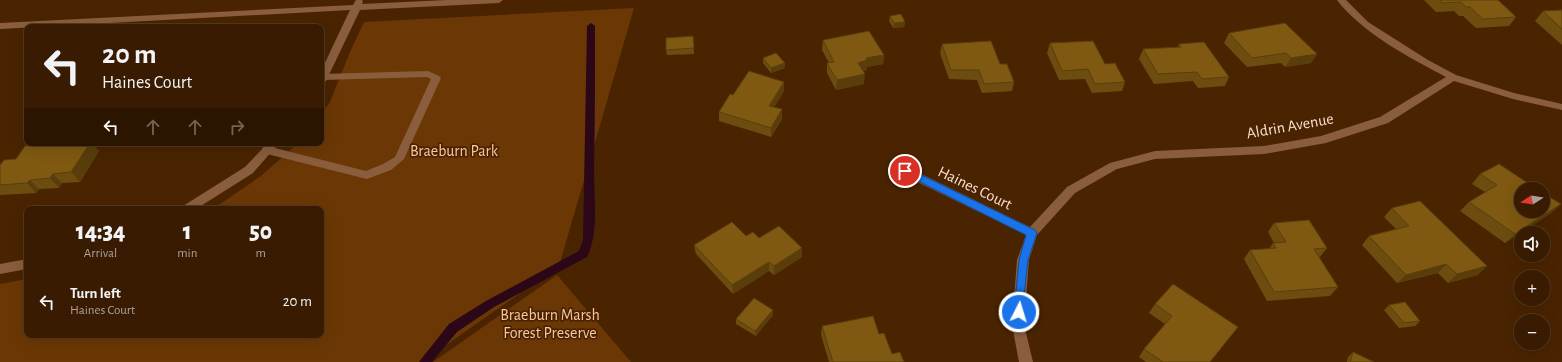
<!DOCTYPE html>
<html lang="en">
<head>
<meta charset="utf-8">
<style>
  body { margin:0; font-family:"Alegreya Sans",sans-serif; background:#43280f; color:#f1f3f6; height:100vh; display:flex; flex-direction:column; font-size:15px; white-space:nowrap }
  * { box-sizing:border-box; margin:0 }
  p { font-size:13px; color:#aba199 }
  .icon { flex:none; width:22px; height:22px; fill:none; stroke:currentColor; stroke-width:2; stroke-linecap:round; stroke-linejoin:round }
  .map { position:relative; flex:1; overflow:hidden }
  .details { position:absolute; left:24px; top:206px; width:300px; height:132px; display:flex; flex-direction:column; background:#381b00; border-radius:8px; box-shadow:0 4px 16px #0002,0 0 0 1px #523922 }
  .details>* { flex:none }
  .banner { position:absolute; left:24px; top:24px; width:300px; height:122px; border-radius:8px; box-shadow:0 4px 16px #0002,0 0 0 1px #523922; background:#381b00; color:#f1f3f6; overflow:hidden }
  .needle { width:26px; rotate:258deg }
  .buttons { position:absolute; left:1514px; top:182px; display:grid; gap:8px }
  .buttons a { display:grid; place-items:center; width:36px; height:36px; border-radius:50%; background:#381b00; box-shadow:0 4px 16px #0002,0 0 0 1px #523922; font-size:20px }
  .pin { position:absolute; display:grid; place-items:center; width:34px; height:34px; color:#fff; margin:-17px; border:2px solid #fff; border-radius:50%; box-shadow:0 1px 4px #0007 }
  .me { position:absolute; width:44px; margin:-22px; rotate:5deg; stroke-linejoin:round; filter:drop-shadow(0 0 3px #0008) }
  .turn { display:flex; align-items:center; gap:14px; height:84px; padding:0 12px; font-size:18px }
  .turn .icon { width:52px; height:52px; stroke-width:2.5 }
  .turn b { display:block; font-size:28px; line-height:34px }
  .lanes { display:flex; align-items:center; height:38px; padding:0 12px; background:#0003; justify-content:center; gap:20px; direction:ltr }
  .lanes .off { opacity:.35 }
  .eta { display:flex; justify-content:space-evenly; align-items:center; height:68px; text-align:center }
  .eta b { font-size:24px; font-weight:800; line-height:28px }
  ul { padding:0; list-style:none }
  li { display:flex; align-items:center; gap:12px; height:56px; padding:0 12px }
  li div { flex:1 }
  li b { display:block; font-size:15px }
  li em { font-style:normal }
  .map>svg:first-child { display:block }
  .green { fill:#6b3805 }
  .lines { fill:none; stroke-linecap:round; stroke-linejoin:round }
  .stream { fill:#2c0717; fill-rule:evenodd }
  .service { fill:#8a5e3d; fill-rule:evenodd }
  .minor { fill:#8a5e3d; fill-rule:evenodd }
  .wall { fill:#6d4d0f }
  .shaded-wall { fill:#593e0c }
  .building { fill:#7f5911; stroke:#593e0c }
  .route { fill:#1a73e8; stroke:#114b97 }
  .labels { text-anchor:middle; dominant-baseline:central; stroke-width:3.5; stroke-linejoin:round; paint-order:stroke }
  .street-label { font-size:16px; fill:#f9e0ce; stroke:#4a2400 }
  .park-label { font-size:16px; fill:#f9c6a1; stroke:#4a2400 }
</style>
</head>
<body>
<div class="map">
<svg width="1562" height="362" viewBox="0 0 1562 362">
  <rect width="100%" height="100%" fill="#4a2400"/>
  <path class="green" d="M634,8L559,266L422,362H0V284L27,279V335H321V209H213L261,176L298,143H321V114L330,102L350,52L364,22Z
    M557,275L631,362H433Z"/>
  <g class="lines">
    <path class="stream" d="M591,23L595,26C595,74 595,122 594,170C594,196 599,234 587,257L494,307L457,332L432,362H419L449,324L486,301L579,251L583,240L587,26Z"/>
    <path class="service" d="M428,71L439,76L441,78L404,159L391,170L367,179L263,153L262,150L263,147L267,146L366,171L383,164L395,157L431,79L427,77L323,80H321V74Z"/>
    <path class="minor" d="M356,0H362L363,2L362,4L447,0H503L499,3L360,10L326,81L321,84V71L350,10L0,29V23L353,5Z
      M1337,0H1346L1368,22L1428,60L1456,75L1514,93L1562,104V110L1513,99L1454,81L1388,123L1326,143L1264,154L1155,159L1117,169L1075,193L1037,235L1029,260L1024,325L1033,362H1019L1012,325L1017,260L1026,235L901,174L900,171L901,168H909L1030,227L1067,187L1110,163L1155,151L1264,146L1321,136L1380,117L1446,77C1410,58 1361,32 1337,0Z
      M268,143H279L253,173L196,209H181L183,206L245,167Z
      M27,259V269L0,274V264Z"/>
  </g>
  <path class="wall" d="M1424,0H1498L1516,17L1509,26L1476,28L1463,16H1459L1454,11L1436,12Z
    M1562,10V45L1535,21L1543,11Z
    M890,16L905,22L904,27L893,28L889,21Z
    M1229,33L1317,54L1311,63L1285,67L1281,63L1247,67L1224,43Z
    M693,36L694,54L667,55L666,50Z
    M823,40L884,55L883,64L867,67V70L863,71L864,84L836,90L827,73V63H829L822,50Z
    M1050,43L1105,64L1125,82L1122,91L1092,93L1085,79L1059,80L1047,53Z
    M942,44L1000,64L1014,82L1012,91L982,93L977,80L949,79L940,53Z
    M1179,44L1229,77L1225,86L1198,88L1193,81L1154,84L1139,59L1143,49L1178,47Z
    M763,58L785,63V68L771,73L763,63Z
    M784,82V91L774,107L782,109V119L771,137L719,121V112L733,95Z
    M74,143H92L99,151L80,182L62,183L59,188L39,189L36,193L0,195V165L16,159Z
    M1480,174L1561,204L1551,213L1505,243L1460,211L1469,202L1485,192L1472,184Z
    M1392,208L1478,275L1448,283L1438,273L1397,283L1362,245L1369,236L1396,229L1384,217Z
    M1274,223L1327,248L1320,257H1319L1338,287L1330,296L1267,301L1244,259L1250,250L1269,249L1273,243H1274L1268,232Z
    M746,236L759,238L802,248V257L774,275L769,271L733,294L696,254L694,245Z
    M1155,304L1238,327L1210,362H1146L1139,357L1144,349L1165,324L1149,313Z
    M1389,305L1420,321L1415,326L1399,328L1384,310Z
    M773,315L756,336L736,324V319Z
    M822,326L879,334L892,354L904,362H829L821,335Z
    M1353,352L1374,362H1347L1348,357Z"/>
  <path class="shaded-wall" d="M905,22L904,27L893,28L894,23Z
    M1317,54L1311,63L1285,67L1291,58Z
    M884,55L883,64L867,67V70L857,72L858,63L866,58Z
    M785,63V68L771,73V68Z
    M865,74L864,84L836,90L837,80Z
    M784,82V91L769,115V106Z
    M782,109V119L771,137V128Z
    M90,143H92L99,151L80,182L71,172Z
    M53,174L62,183L59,188L50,178Z
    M30,180L39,189L36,193L27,183Z
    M1561,204L1551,213L1505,243L1515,234Z
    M802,248V257L774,275V266Z
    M769,262V271L733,294L732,285Z
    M1446,264L1438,273L1397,283L1406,275Z
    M1487,266L1478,275L1448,283L1457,274Z
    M773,310V315L756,336L755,331Z"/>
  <path class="building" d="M1440,0H1498L1516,17L1483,19L1470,7H1466L1461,2L1443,3Z
    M1562,10V29L1543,11Z
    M901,14L905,22L894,23L890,16Z
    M1285,23L1317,54L1291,58L1286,53L1252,58L1229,33Z
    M869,31L884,55L866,58L867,60L858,63L865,74L837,80L827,63L834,62L823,40Z
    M693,36L694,48L666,50V38Z
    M991,41L1000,64H1007L1014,82L984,84L979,70H951L942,44Z
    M1093,41L1105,64L1115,63L1125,82L1095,84L1088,69L1062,71L1050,43Z
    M1204,42L1229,77L1202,79L1197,72L1158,74L1143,49L1181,47L1179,44Z
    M776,53L785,63L771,68L763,58Z
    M749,71L784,82L769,106L782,109L771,128L719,112L730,94L733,95Z
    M74,143H90L71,172L53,174L50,178L30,180L27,183L0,185V165L4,160L16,159L25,146Z
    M1499,164L1537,189H1521V211H1543V193L1561,204L1515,234L1469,202L1497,185L1480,174Z
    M1420,201L1487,266L1457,274L1446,264L1406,275L1369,236L1409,226L1392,208Z
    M1309,220L1327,248L1314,249L1338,287L1274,292L1250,250L1276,248L1273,243L1286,242L1274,223Z
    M732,222L746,236L753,232L759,238L779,226L802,248L774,266L769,262L732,285L694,245Z
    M1173,284L1238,327L1210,362H1163L1144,349L1172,316L1155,304Z
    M754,298L773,310L755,331L736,319Z
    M1405,302L1420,321L1404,323L1389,305Z
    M873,316L879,334L884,333L892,354L900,352L904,362H833L822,326Z
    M1353,352L1374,362H1350Z"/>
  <path class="route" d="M905,167L1035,230L1037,233L1028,260L1022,315L1019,316L1015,315L1014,312L1019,260L1026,235L902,173L900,171L902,168Z"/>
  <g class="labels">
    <g class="street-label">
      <text transform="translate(1290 126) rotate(-10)">Aldrin Avenue</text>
      <text transform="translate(975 188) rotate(26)">Haines Court</text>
    </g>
    <g class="park-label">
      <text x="454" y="151">Braeburn Park</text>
      <text x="550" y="315">Braeburn Marsh<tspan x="550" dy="18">Forest Preserve</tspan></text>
    </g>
  </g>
</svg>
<div class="buttons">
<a><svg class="needle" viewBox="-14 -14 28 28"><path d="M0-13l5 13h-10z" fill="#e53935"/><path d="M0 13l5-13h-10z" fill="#aba199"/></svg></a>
<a><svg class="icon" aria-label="sound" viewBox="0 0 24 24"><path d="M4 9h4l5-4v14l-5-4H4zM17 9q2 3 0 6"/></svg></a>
<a>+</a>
<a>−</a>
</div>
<div class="pin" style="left:905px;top:171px;background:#d93025"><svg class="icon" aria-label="arrive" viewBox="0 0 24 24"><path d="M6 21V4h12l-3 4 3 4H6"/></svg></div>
<svg class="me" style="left:1019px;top:312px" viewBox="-20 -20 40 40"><circle r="17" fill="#1a73e8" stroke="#fff" stroke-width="3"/><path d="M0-11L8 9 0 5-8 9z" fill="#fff"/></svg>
<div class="banner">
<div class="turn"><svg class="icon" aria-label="left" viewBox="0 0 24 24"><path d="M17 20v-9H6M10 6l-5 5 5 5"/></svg><div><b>20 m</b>Haines Court</div></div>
<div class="lanes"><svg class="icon" aria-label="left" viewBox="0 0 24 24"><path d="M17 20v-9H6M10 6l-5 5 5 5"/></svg><svg class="icon off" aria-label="ahead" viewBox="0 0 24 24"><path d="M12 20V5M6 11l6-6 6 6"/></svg><svg class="icon off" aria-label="ahead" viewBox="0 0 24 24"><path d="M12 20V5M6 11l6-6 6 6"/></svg><svg class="icon off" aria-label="right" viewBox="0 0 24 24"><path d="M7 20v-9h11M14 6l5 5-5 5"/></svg></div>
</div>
<section class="details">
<div class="eta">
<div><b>14:34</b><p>Arrival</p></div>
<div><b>1</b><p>min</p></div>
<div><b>50</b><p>m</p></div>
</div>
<ul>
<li><svg class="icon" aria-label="left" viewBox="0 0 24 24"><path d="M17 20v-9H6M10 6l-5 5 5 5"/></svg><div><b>Turn left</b><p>Haines Court</p></div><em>20 m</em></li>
</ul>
</section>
</div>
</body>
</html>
